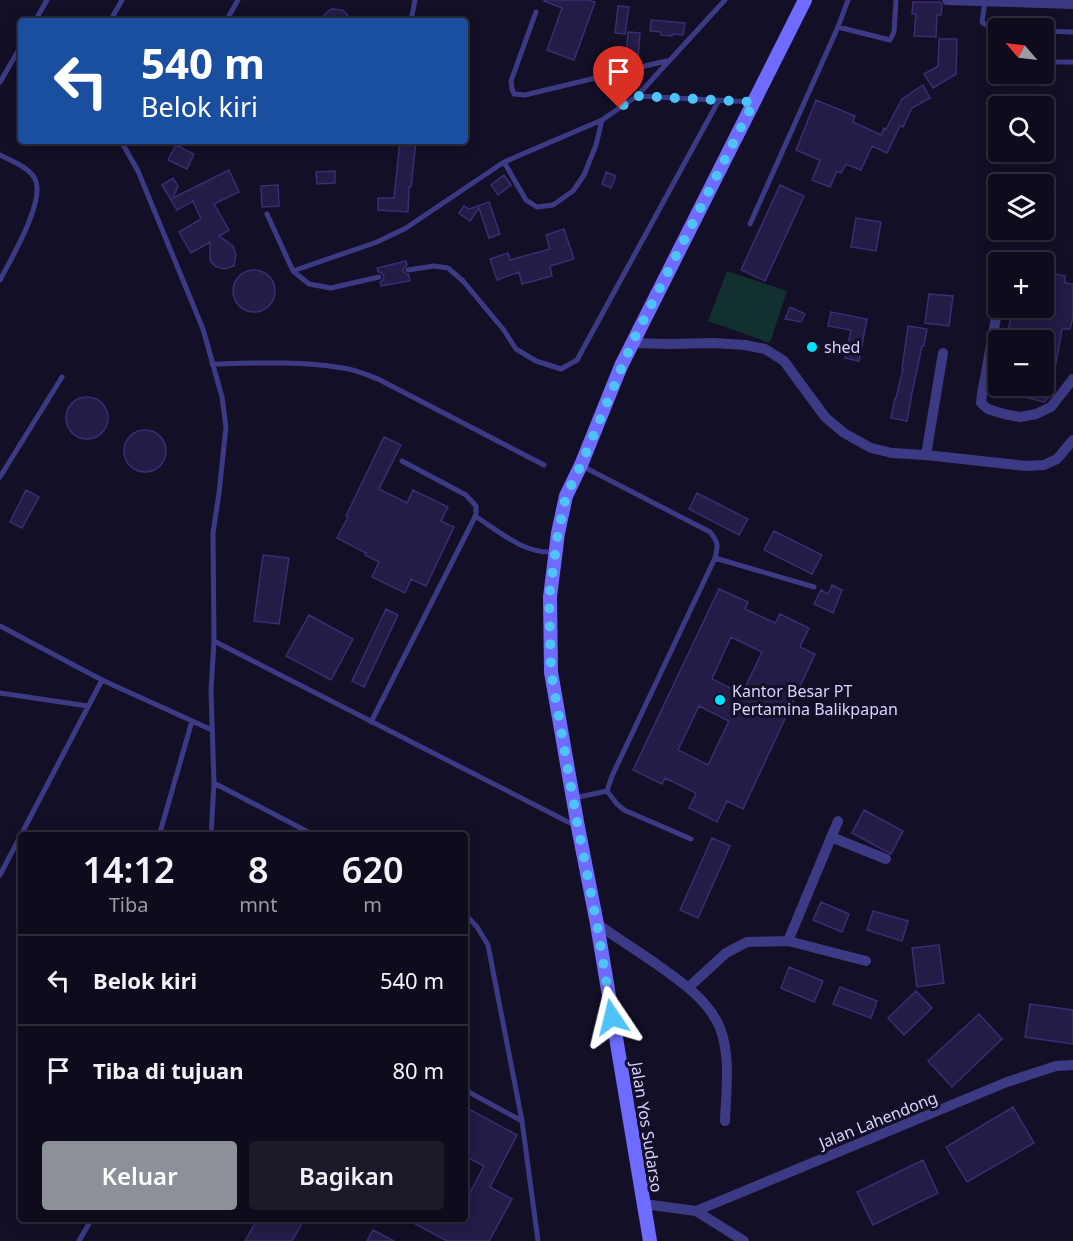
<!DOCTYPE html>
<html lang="id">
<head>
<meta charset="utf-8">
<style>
  body { margin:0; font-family:"Noto Sans",sans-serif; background:#1c1929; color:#f1f3f6; height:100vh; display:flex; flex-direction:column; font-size:22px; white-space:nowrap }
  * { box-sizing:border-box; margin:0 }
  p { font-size:20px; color:#9b9ba3 }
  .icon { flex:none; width:33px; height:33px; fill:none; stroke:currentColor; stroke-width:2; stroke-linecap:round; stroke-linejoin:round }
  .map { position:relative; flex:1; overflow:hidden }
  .drawer { position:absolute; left:18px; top:832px; width:450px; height:390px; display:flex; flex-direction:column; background:#0e0b1c; border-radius:6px; box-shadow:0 3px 15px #0003,0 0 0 2px #2e2b3b }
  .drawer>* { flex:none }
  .top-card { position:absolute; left:18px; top:18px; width:450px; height:126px; border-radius:6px; box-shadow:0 3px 15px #0003,0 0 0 2px #2e2b3b; background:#1a4fa0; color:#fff; overflow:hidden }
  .needle { width:39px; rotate:298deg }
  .tools { position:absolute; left:988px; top:18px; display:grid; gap:12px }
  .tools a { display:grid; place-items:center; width:66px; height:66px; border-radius:6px; background:#0e0b1c; box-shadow:0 3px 15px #0003,0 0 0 2px #2e2b3b; font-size:30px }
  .pin { position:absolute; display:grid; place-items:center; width:51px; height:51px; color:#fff; margin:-62px -26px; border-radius:50% 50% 50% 0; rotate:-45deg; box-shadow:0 0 6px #0007 }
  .pin .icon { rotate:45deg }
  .me { position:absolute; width:66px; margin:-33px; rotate:350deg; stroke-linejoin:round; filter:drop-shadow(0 0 4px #0008) }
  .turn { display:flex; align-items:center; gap:21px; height:126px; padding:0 24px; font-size:27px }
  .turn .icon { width:78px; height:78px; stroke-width:2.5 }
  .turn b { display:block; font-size:42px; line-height:51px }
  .eta { display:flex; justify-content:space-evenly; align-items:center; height:102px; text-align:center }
  .eta b { font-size:36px; font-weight:600; line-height:42px }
  .cta { display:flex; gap:12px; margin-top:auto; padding:12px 24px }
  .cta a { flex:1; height:69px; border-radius:6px; background:#8c9099; color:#fff; font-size:24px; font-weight:600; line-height:69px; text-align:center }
  .cta a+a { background:#1c1929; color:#f1f3f6 }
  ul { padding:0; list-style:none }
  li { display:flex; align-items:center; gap:18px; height:90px; padding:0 24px; border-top:2px solid #2e2b3b }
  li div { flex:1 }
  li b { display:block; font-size:22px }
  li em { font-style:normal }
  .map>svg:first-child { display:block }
  .green { fill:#12302f }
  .building { fill:#241b47; stroke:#3b2d73; stroke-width:1.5; fill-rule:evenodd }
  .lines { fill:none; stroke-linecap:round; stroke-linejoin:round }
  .lane { stroke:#3d3a85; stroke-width:5 }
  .street { stroke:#3d3a85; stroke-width:10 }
  .secondary { stroke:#6f6bff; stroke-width:14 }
  .route { stroke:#4fc3f7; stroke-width:10; stroke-dasharray:0 18 }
  .poi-dot { fill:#00e5ff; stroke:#130f26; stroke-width:2 }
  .labels { text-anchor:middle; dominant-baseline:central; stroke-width:6; stroke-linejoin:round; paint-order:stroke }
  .poi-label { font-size:16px; fill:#d9d4ff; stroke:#130f26; text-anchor:start }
  .street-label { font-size:16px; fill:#d9d4ff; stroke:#130f26 }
</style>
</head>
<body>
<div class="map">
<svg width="1073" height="1241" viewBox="0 0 1073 1241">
  <rect width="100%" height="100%" fill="#130f26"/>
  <path class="green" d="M727,271L787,291L770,343L708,321Z"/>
  <path class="building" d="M544,0H588L595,2L574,60L547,50L562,8L544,1Z
    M913,2H940L942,5L941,15H937L936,37L914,36L916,14H912Z
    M618,6L629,7L625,34L615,33Z
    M332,9L342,10L346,13L351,21H319L328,11Z
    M651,20L685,23L683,35L672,34V36L661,35V32L650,31Z
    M628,32L640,33L638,58H626Z
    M939,39H957L956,74L933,88L924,74L938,66Z
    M923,85L930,98L912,108L903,127L900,126L887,153L872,146L861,170L846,164L841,173L837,171L830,187L812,180L820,160L796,150L816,100L855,116L853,122L881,135L884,128L886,129L902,99Z
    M400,141H416L411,187H409L408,212L378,210V198H394Z
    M176,145L194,154L187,169L168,160Z
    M229,170L239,192L214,204L229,230L219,236L233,246L236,255L234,266L224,269L215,266L211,262L210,258V242L191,253L179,232L201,219L193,201L177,210L162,185L173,178L178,186L173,198Z
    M335,171V183L317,184L316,172Z
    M606,172L616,176L611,188L602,184Z
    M504,175L511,185L498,195L491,185Z
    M278,185L279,206L262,207L261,186Z
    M780,185L804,196L765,281L741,270Z
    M489,202L500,234L489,238L479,208L470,221L459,213L464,206L469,209Z
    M856,218L881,222L876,251L851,247Z
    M564,229L574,259L550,266L552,276L522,284L519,272L497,280L490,259L508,253L510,260L550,249L546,235Z
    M406,261L407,265L404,268L403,271L406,274L409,275L410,281L381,286L380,282L383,280L384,276L382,273L378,272L377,268Z
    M233 291a21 21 0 1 1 42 0a21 21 0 1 1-42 0Z
    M1044,271L1065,276V283L1073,284V318L1070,329H1062L1050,396L1044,402L1024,397L1025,386H1044V340H1006L1013,308H1044Z
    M929,294L953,296L949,326L925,323Z
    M790,307L805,314L801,322L785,319Z
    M831,312L867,319L859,361L845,358L851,330L828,326Z
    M908,326L927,329L924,346H922L912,393L907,421L891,418L895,398H896L903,369H902Z
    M66 418a21 21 0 1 1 42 0a21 21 0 1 1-42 0Z
    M124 451a21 21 0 1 1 42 0a21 21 0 1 1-42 0Z
    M384,437L401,445L379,489L407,503L413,490L448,507L441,521L454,527L426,586L411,579L405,593L372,577L379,562L365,555L366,553L337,538L348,517L346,516Z
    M26,490L39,497L22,528L10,522Z
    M697,493L748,519L739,535L689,509Z
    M774,531L822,555L812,574L764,550Z
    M263,555L289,558L279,624L254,621Z
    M832,585L842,590L833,613L814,604L821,590L828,594Z
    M719,589L748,602L745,609L775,623L780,614L809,628L800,647L815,654L743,809L727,801L717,822L689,808L696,793L665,778L662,784L633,770ZM731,637L762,652L742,694L712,679ZM699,706L729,721L708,765L678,750Z
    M386,609L398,615L364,687L352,681Z
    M309,615L353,639L331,680L286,656Z
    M864,810L903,831L891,854L852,833Z
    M712,838L730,846L698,918L680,910Z
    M821,902L849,914L842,932L813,920Z
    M873,911L908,921L902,941L867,930Z
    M939,945L944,983L917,987L912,948Z
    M789,967L823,981L814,1002L781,988Z
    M840,987L877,1001L871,1018L833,1004Z
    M916,991L932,1008L904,1035L888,1018Z
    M1030,1004L1073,1010V1044L1025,1037Z
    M979,1014L1002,1039L952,1087L928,1061Z
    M465,1107L517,1135L490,1187L512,1199L489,1241H447L408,1220H465V1202L484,1166L465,1156Z
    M1013,1107L1034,1143L967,1182L946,1147Z
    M923,1160L938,1193L873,1225L857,1192Z
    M257,1220H304L292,1241H245Z
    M373,1230L394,1241H367Z"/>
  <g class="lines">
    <path class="lane" d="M985,1L982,22L989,27L999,29
      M536,12L511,81L512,89L514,94L525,95L666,61
      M35,21L47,0
      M110,21L122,0
      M226,21L238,0
      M411,21L415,0
      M838,27L890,40L894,32L896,0
      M1044,31L1073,32
      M1044,62H1073
      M0,82L21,46
      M637,96L752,102
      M121,141L138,171L203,329L222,397L226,427L219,493L213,533L214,641L211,690L214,783L211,836
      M0,155C11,161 29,167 35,179C46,200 11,259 0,280
      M504,162L526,200L537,207L553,205L573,191L584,175L596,145L602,120
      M267,214L293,271L309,284L331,288L379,277
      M750,224L838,27L848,0
      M408,270L434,266L448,268L463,281L503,329L516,349L536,361L561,369L577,360L719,100
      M293,271L377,242L406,228L504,162L602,120L637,96L725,0
      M212,364C256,363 300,361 343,368C355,369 366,375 378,379L544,465
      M582,466L710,532C719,543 718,545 715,558L612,776L607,791
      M0,477L62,377
      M475,516C500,532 524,554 554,552
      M715,558L814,587
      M0,626L102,680L212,730
      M214,641L576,826
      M0,693L88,706
      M371,722L476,515V506L466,495L402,461
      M214,783L316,836
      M607,791L617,804L624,810L691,839
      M574,798L607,791
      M159,836L192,721
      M0,875L102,680
      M465,914L477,927L488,945L522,1121
      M465,1090L522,1121L538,1241
      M79,1241L91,1220"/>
    <path class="street" d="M947,0L1073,4
      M998,307L982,394L981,403L988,409L1004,414L1020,417L1036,414L1051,407L1073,379
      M632,343L669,344L714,343L745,345L765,349L784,361L825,417L844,433L871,448L892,453L926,455L1026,466L1044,465L1057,459L1073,440
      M926,455L943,353
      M831,837L886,859
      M597,924C616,937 636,950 655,963C680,981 708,999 720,1028C731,1057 726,1091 725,1121
      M788,941L838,821
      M689,987L726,953L747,942L788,941L866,961
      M644,1204L696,1211L744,1241
      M696,1211L1007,1082L1056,1066L1073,1065"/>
    <path class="secondary" d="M650,1241L597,924L578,827L551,672L550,597L558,533L566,496L581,465L621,366L805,0"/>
  </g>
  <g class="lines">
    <path class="route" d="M612,1017L597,924L578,827L551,672L549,597L558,533L566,496L581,465L632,343L754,102L637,96L619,108"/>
  </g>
  <g class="poi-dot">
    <circle cx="812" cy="347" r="6"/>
    <circle cx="720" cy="700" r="6"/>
  </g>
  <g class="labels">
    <g class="poi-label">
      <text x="824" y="347">shed</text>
      <text x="732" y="691">Kantor Besar PT<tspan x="732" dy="18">Pertamina Balikpapan</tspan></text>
    </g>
    <g class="street-label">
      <text transform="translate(878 1120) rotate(-22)">Jalan Lahendong</text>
      <text transform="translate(647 1127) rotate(81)">Jalan Yos Sudarso</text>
    </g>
  </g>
</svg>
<div class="tools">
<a><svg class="needle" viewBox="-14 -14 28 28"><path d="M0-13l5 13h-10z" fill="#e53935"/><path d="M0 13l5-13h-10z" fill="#9b9ba3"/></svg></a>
<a><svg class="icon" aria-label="search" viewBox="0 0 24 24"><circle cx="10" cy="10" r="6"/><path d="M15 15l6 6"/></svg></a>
<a><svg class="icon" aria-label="layers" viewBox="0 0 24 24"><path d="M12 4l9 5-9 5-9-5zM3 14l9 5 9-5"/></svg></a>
<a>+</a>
<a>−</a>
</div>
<div class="pin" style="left:619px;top:108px;background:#d93025"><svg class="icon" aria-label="arrive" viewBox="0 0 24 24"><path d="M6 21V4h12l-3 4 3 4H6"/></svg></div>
<svg class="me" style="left:612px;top:1017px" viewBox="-20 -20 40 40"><path d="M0-17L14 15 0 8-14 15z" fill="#4fc3f7" stroke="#fff" stroke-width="4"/></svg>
<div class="top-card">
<div class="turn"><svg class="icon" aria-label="left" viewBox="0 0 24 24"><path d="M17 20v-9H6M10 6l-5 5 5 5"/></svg><div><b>540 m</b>Belok kiri</div></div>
</div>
<section class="drawer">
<div class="eta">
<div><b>14:12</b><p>Tiba</p></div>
<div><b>8</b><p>mnt</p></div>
<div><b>620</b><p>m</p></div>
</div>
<ul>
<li><svg class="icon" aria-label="left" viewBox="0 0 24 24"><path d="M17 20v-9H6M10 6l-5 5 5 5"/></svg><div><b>Belok kiri</b></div><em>540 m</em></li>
<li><svg class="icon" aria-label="arrive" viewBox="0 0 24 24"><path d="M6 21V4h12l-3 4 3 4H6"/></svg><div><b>Tiba di tujuan</b></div><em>80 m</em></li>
</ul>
<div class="cta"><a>Keluar</a><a>Bagikan</a></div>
</section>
</div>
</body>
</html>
